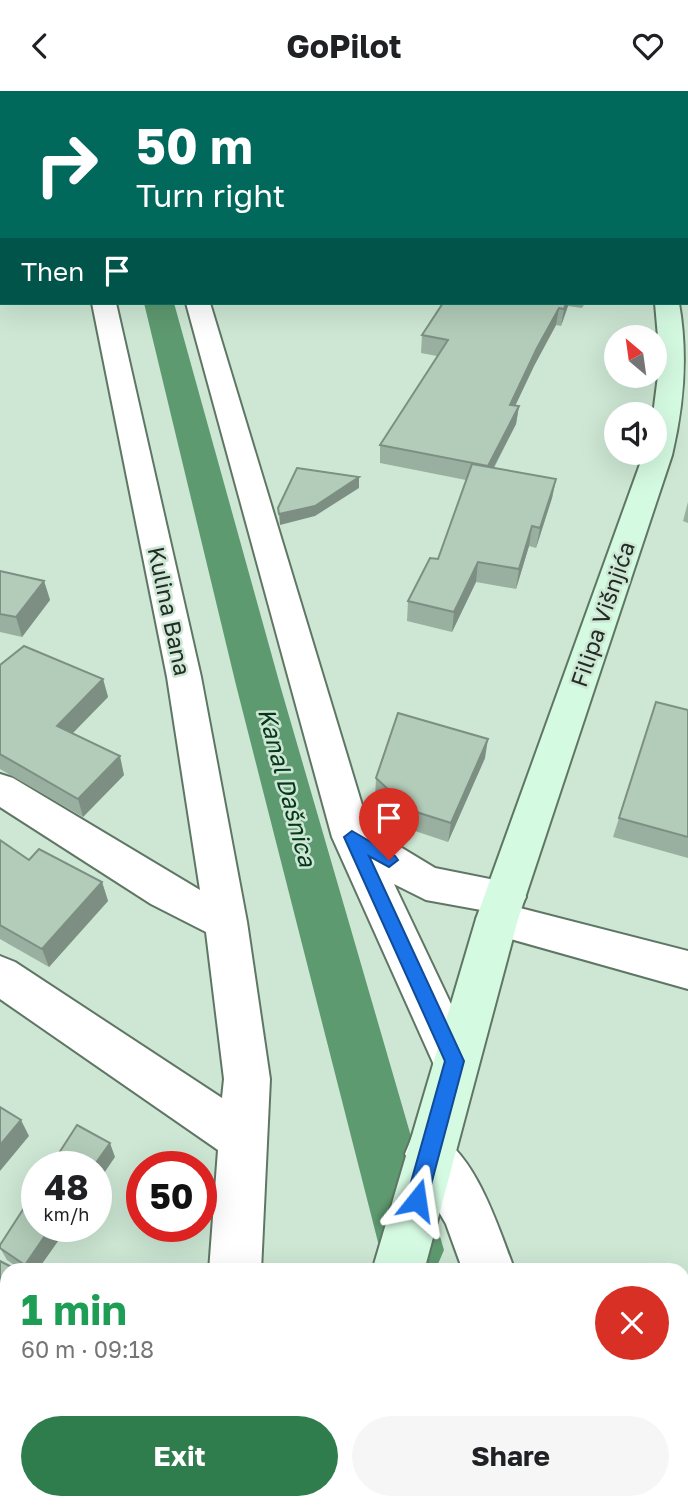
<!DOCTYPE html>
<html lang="en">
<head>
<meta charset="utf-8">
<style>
  body { margin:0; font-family:"Golos Text",sans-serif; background:#f6f6f6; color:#202124; height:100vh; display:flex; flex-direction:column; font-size:26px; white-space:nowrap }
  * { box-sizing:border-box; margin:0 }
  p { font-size:23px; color:#757577 }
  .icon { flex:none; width:38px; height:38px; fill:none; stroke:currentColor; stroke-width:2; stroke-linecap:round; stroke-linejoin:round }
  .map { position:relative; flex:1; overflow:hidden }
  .details { position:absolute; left:0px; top:1172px; width:690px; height:247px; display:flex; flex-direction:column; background:#fff; border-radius:21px 21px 0 0; box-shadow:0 7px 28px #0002 }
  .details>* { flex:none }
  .banner { position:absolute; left:0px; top:0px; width:690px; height:214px; box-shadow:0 7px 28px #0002; background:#00695c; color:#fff; overflow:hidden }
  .needle { width:46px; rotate:331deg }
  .tools { position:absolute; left:604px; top:234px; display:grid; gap:14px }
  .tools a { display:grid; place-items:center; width:63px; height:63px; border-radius:50%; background:#fff; box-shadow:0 7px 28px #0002; font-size:35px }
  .speed { position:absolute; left:21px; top:1060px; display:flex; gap:14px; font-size:35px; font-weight:700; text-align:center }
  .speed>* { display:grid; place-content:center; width:91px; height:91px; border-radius:50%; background:#fff; box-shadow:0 7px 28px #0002; line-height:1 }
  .speed small { font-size:18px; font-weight:400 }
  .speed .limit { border:10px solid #d22; background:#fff; color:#111 }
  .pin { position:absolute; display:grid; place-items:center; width:60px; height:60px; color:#fff; margin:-72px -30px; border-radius:50% 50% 50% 0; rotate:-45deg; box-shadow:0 0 7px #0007 }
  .pin .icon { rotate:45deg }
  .me { position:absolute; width:77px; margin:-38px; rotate:15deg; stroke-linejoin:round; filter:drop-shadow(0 0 5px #0008) }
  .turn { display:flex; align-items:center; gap:24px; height:147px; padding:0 21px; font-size:32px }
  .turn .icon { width:91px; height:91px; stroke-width:2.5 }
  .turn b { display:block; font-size:49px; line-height:60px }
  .then { display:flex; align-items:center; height:66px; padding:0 21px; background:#0003; gap:14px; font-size:26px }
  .round { display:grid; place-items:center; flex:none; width:74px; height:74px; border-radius:37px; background:#f6f6f6 }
  .head { display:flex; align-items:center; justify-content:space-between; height:119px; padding:0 21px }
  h1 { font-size:42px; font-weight:700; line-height:52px; color:#1e9e55 }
  .cta { display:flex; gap:14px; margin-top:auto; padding:14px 21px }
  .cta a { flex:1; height:80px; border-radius:42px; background:#2f7d4c; color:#fff; font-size:28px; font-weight:700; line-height:80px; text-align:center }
  .cta a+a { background:#f6f6f6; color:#202124 }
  header { display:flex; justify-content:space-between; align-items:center; height:91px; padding:0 21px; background:#fff; font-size:32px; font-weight:700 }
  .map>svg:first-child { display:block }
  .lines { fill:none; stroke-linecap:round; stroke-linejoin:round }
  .canal { fill:#5e9a70; fill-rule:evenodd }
  .minor-casing { stroke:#5f7665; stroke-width:4 }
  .secondary-casing { stroke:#5f7665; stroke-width:4 }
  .minor { fill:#fff; fill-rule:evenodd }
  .secondary { fill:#d5fae2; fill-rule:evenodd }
  .wall { fill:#99af9f }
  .shaded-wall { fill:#7d8f82 }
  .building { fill:#b2ccb9; stroke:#7d8f82; stroke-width:2 }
  .route { fill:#1a73e8; stroke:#114b97; stroke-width:2 }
  .labels { text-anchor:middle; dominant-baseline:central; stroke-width:5; stroke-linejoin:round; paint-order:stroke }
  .street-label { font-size:23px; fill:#222c25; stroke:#cde7d4 }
  .water-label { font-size:24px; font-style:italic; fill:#05371b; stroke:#cde7d4 }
</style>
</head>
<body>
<header><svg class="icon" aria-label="back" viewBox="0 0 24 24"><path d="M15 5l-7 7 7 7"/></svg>GoPilot<svg class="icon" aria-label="heart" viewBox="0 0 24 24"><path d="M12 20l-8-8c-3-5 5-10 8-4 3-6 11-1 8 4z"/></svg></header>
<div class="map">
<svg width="688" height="1419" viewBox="0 0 688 1419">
  <rect width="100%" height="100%" fill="#cde7d4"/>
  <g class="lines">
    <path class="canal" d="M93,0H115V2H93Z
      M144,212H174L280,594L444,1159L435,1180H389L380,1159L236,594Z
      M436,1412H508L510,1419H438Z"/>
    <defs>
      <path id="minor" d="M52,0H70V2H52Z
        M121,0H139V2H121Z
        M243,0H261L242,2Z
        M0,188H2L0,203Z
        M92,212H116L201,586L247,831L270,988L261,1180H209L218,1059L0,908V865L15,871L222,1007L224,988L206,841L151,813L0,716V683L13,687L200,799L167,586Z
        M186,212H210L369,737L435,777L520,794L526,806L520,817L688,860V898L482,840L476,828L481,819L426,809L394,793L478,970L471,985L455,991L439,985L332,746Z
        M429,1039C475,1058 498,1136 515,1180H463L446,1133L405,1063L412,1046Z
        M181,1412H239L238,1419H180Z
        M540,1412H598L600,1419H542Z"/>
      <path id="secondary" d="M509,0H528L529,2H510Z
        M655,212H679C688,263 684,313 672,364L518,828L424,1180H372L476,828L644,362H654L653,324L660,269Z
        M305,1412H363L361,1419H303Z"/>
    </defs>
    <use href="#minor" class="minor-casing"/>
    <use href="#secondary" class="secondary-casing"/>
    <use href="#minor" class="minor"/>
    <use href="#secondary" class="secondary"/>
  </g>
  <path class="wall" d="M443,212H585L582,217L568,215L561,235L556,234L534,275L515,315H519L516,333L494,377L556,388L552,407L536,457L529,455L516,498L476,491L452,541L407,530L408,510L438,468L466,389L380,372V354L437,265L421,262L422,244Z
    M688,411V432L683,430Z
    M0,480L44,490L50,509L22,546L0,541Z
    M0,574L103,588L108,606L73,642L124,684L83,726L0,678Z
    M688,619V767L613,746L619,727Z
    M485,667L448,751L409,738L375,707L376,687Z
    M0,749L29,769L102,791L108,810L49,876L0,848Z
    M0,1157L37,1180H23L7,1169Z
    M0,1170L7,1180V1211L0,1207Z
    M682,1232L688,1234V1289L682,1288Z"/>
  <path class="shaded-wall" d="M2,152V166H0V153Z
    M566,212H569L568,215L561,235L564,218Z
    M559,217L556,234L534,275L507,332L510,314L537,257Z
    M519,315L516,333L485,393L488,375Z
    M359,386V397L315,425L280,434L279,423Z
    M556,388L552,407L536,457L540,437Z
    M532,435L529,455L516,498L519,478Z
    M478,471L476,491L452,541L454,521Z
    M44,490L50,509L22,546L16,526Z
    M103,588L108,606L62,653L57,635Z
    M488,648L485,667L448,751L451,732Z
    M120,665L124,684L83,726L78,708Z
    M102,791L108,810L49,876L42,858Z
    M21,1029L29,1045L0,1080V1054Z
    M110,1052L115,1066L96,1094V1076H93Z
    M51,1136H68L37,1180H29L25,1174Z
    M59,1412H69L65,1419H54Z"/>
  <path class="building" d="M0,0H14V2H2V47L0,37Z
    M164,0H222V2H164Z
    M328,0H468L469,2H329Z
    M585,0H679L678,2H584Z
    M2,50V152L0,153V51Z
    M443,212H566L564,218L559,217L537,257L510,314L519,315L488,375L380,354L448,249L422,244Z
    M472,373L556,388L540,437L532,435L519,478L478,471L454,521L408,510L430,467L438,468Z
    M297,377L359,386L315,415L279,423L278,417Z
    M0,480L44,490L16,526L0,523Z
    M24,555L103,588L57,635L120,665L78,708L0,663V574Z
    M656,611L688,619V746L619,727Z
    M398,622L488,648L451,732L410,719L376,687Z
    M0,749L29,769L39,758L102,791L42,858L0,834Z
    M0,1016L21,1029L0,1054Z
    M77,1034L110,1052L93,1076H50Z
    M37,1097V1136H51L25,1174L0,1157V1154Z
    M0,1170L19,1180H7V1206L0,1201Z
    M682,1232L688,1234V1282L682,1281Z
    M0,1273L7,1277V1407L0,1402V1388L6,1378L0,1374Z
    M15,1412H59L54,1419H24Z"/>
  <path class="route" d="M352,740L395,765L398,769L389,776L369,765L464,970L427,1109L424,1117L417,1120L409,1117L406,1109L445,970L344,746Z"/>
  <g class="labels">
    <g class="street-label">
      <text transform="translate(170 520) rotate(78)">Kulina Bana</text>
      <text transform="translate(602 523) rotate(-71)">Filipa Višnjića</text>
    </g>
    <g class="water-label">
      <text transform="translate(288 696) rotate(75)">Kanal Dašnica</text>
    </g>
  </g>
</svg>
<div class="tools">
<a><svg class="needle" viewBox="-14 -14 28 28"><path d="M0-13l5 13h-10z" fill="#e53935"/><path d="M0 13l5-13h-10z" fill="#757577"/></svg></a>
<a><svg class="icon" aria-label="sound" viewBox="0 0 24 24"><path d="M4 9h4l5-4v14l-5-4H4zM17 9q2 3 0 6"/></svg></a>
</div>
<div class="speed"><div>48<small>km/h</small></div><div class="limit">50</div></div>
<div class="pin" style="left:389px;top:769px;background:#d93025"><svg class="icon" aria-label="arrive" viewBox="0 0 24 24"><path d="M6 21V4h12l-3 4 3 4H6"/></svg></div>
<svg class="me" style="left:417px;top:1109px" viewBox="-20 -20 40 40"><path d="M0-17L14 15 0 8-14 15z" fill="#1a73e8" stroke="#fff" stroke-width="4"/></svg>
<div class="banner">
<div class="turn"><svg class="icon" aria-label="right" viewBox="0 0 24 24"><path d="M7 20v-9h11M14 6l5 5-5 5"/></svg><div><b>50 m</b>Turn right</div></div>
<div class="then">Then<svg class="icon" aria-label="arrive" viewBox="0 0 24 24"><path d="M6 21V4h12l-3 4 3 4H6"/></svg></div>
</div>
<section class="details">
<div class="head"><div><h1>1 min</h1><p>60 m · 09:18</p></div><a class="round" style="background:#d93025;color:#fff"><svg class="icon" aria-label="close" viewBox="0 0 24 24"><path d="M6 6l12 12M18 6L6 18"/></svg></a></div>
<div class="cta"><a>Exit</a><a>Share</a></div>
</section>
</div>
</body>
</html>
